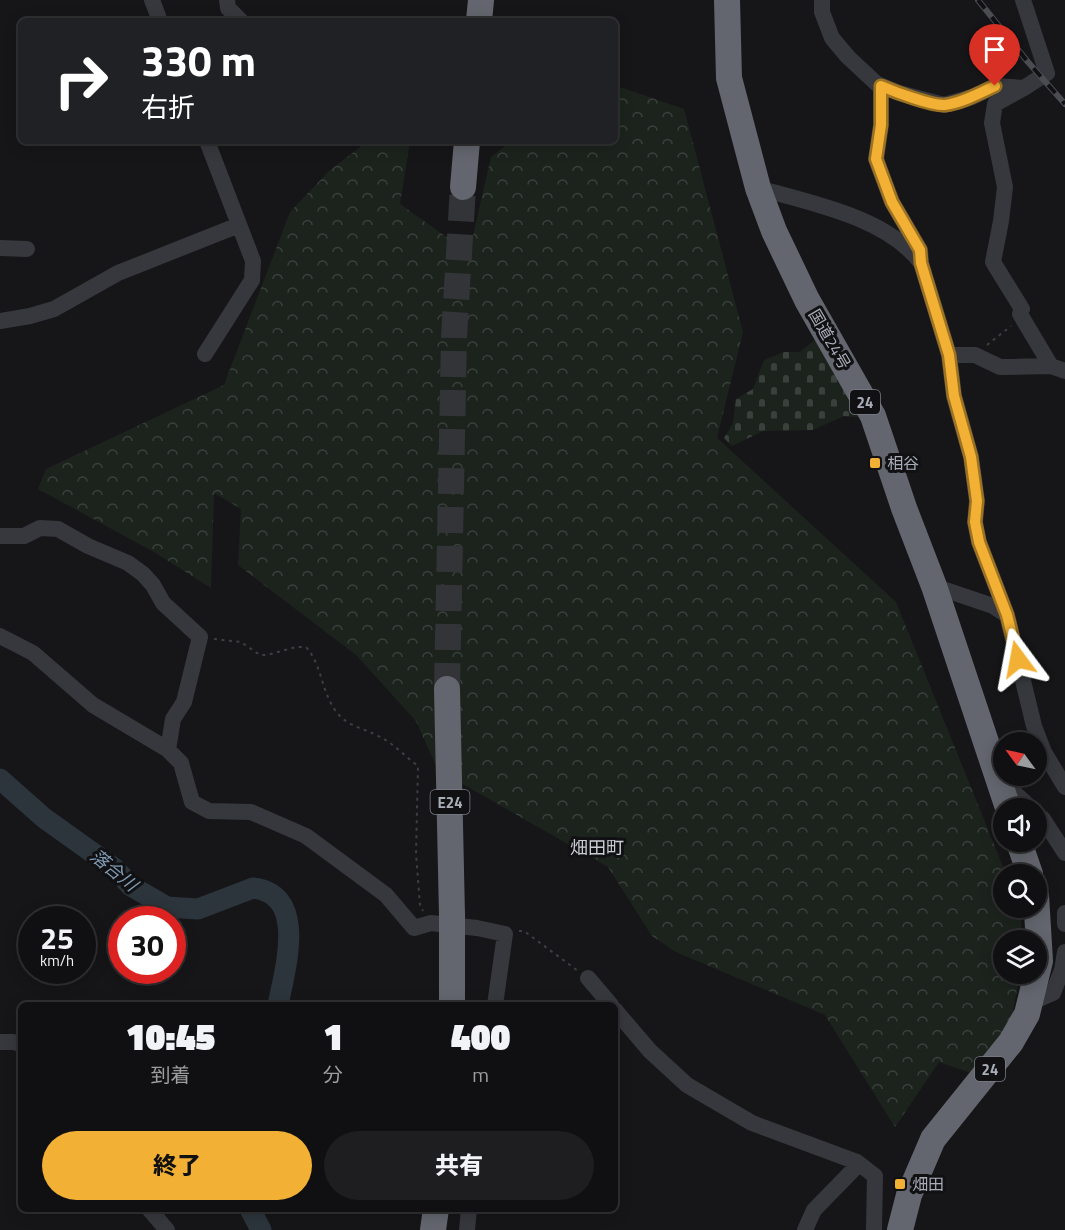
<!DOCTYPE html>
<html lang="ja">
<head>
<meta charset="utf-8">
<style>
  body { margin:0; font-family:"Titillium Web","Noto Sans JP",sans-serif; background:#1e1e20; color:#f1f3f6; height:100vh; display:flex; flex-direction:column; font-size:22px; white-space:nowrap }
  * { box-sizing:border-box; margin:0 }
  p { font-size:20px; color:#9c9d9f }
  .icon { flex:none; width:33px; height:33px; fill:none; stroke:currentColor; stroke-width:2; stroke-linecap:round; stroke-linejoin:round }
  .map { position:relative; flex:1; overflow:hidden }
  .drawer { position:absolute; left:18px; top:1002px; width:600px; height:210px; display:flex; flex-direction:column; background:#101012; border-radius:9px; box-shadow:0 3px 15px #0003,0 0 0 2px #303032 }
  .drawer>* { flex:none }
  .top-card { position:absolute; left:18px; top:18px; width:600px; height:126px; border-radius:9px; box-shadow:0 3px 15px #0003,0 0 0 2px #303032; background:#202124; color:#fff; overflow:hidden }
  .needle { width:39px; rotate:303deg }
  .fabs { position:absolute; left:993px; top:732px; display:grid; gap:12px }
  .fabs a { display:grid; place-items:center; width:54px; height:54px; border-radius:50%; background:#101012; box-shadow:0 3px 15px #0003,0 0 0 2px #303032; font-size:30px }
  .speed { position:absolute; left:18px; top:906px; display:flex; gap:12px; font-size:30px; font-weight:700; text-align:center }
  .speed>* { display:grid; place-content:center; width:78px; height:78px; border-radius:50%; background:#101012; box-shadow:0 3px 15px #0003,0 0 0 2px #303032; line-height:1 }
  .speed small { font-size:15px; font-weight:400 }
  .speed .limit { border:9px solid #d22; background:#fff; color:#111 }
  .pin { position:absolute; display:grid; place-items:center; width:51px; height:51px; color:#fff; margin:-62px -26px; border-radius:50% 50% 50% 0; rotate:-45deg; box-shadow:0 0 6px #0007 }
  .pin .icon { rotate:45deg }
  .me { position:absolute; width:66px; margin:-33px; rotate:347deg; stroke-linejoin:round; filter:drop-shadow(0 0 4px #0008) }
  .turn { display:flex; align-items:center; gap:21px; height:126px; padding:0 24px; font-size:27px }
  .turn .icon { width:78px; height:78px; stroke-width:2.5 }
  .turn b { display:block; font-size:42px; line-height:51px }
  .eta { display:flex; justify-content:space-evenly; align-items:center; height:102px; text-align:center }
  .eta b { font-size:36px; font-weight:800; line-height:42px }
  .button { display:flex; gap:12px; margin-top:auto; padding:12px 24px }
  .button a { flex:1; height:69px; border-radius:36px; background:#f2b134; color:#111; font-size:24px; font-weight:800; line-height:69px; text-align:center }
  .button a+a { background:#1e1e20; color:#f1f3f6 }
  .map>svg:first-child { display:block }
  .forest { fill:url(#forest-crowns) }
  .cemetery { fill:url(#cemetery-stones) }
  .lines { fill:none; stroke-linecap:round; stroke-linejoin:round }
  .river { stroke:#2c353c; stroke-width:21 }
  .highway-tunnel { stroke:#333438; stroke-width:26; stroke-dasharray:26 13; stroke-linecap:butt }
  .path { stroke:#3d3f44; stroke-width:2; stroke-dasharray:3 4.5; stroke-linecap:butt }
  .minor { stroke:#37383d; stroke-width:16 }
  .highway { stroke:#63666e; stroke-width:26 }
  .rail-casing { stroke:#4a4c52; stroke-width:6 }
  .rail { stroke:#111113; stroke-width:4; stroke-dasharray:11; stroke-linecap:butt }
  .highway-bridge { stroke:#63666e; stroke-width:26 }
  .route-casing { stroke:#9d7322; stroke-width:15 }
  .route { stroke:#f2b134; stroke-width:10 }
  .poi-dot { fill:#f2b134; stroke:#111113; stroke-width:2 }
  .labels { text-anchor:middle; dominant-baseline:central; stroke-width:6; stroke-linejoin:round; paint-order:stroke }
  .shield { fill:#111113; stroke:#7b7e86; stroke-width:1.5 }
  .shield-label { font-size:15px; font-weight:bold; fill:#a8adb8 }
  .street-label { font-size:16px; fill:#a8adb8; stroke:#111113 }
  .poi-label { font-size:16px; fill:#a8adb8; stroke:#111113; text-anchor:start }
  .neighbourhood-label { font-size:18px; fill:#c9ccd4; stroke:#111113 }
  .water-label { font-size:18px; font-style:italic; fill:#7f9bb3; stroke:#111113 }
</style>
</head>
<body>
<div class="map">
<svg width="1065" height="1230" viewBox="0 0 1065 1230">
  <defs>
    <pattern id="forest-crowns" width="20" height="18" patternUnits="userSpaceOnUse" patternTransform="scale(1.5)"><rect width="20" height="18" fill="#1c231d"/><path d="M2 6a3 3 0 1 1 6 0M12 15a3 3 0 1 1 6 0" fill="none" stroke="#3a403c"/></pattern>
    <pattern id="cemetery-stones" width="16" height="16" patternUnits="userSpaceOnUse" patternTransform="scale(1.5)"><rect width="16" height="16" fill="#1c231d"/><path d="M2 7V4a2 2 0 0 1 4 0v3zM10 15v-3a2 2 0 0 1 4 0v3z" fill="#3a403c"/></pattern>
  </defs>
  <rect width="100%" height="100%" fill="#161618"/>
  <path class="forest" d="M623,88L684,109L743,332L717,438L896,602L1006,874H1004V908H1020L1021,910L1022,940H1004V974H1020L1011,1022L977,1075L939,1062L895,1127L825,1015L676,952L652,936L608,867L438,770L416,721L356,655L238,565L241,509L214,493L211,588L154,552L38,489L46,469L224,385L290,212L329,171L368,141H410L400,204L469,253L491,157L512,141H615V89Z"/>
  <path class="cemetery" d="M817,338L858,417L844,416L813,430L763,431L732,446L724,438L733,423L736,399L753,389L764,360L784,352H800Z"/>
  <g class="lines">
    <path class="river" d="M0,779L44,818L114,868L131,886L167,907L198,909L253,888C308,894 285,969 278,1005
      M250,1209L261,1230"/>
    <path class="highway-tunnel" d="M447,689L454,337L463,187"/>
    <path class="path" d="M987,345L1011,326
      M214,639L241,642L260,655H267L296,647H306C322,665 321,690 335,710C346,727 365,728 382,738C395,745 406,757 418,766L416,854L420,905L423,911
      M519,931H524L578,971"/>
    <path class="minor" d="M152,0L160,21
      M227,0L228,8L241,21
      M822,0V12L832,38L848,57L877,84L899,93L944,105L972,97L995,86L1024,88L1047,73L1023,0
      M881,86V125L876,159L892,202L920,250L921,260
      M1024,88L995,104L992,123L1005,187L1001,221L993,262L1022,309L1020,314L1051,366
      M758,188C810,203 887,217 921,263L949,355H975L1000,367L1051,366L1065,371
      M0,248L27,249
      M0,321L30,316L54,309L118,273L239,225
      M205,354L252,280L253,261L207,141
      M949,355L954,396L971,457L977,501L975,522L979,542L1007,615L1034,726L1044,752L1065,787
      M0,536H24L40,528L58,529L88,546L128,563L143,574L153,585L163,603L200,637L184,702L173,719L168,750
      M934,586L993,606L1007,615
      M0,636L33,653L93,705L167,749L181,763L192,802L209,811L251,812L306,836L386,895L414,928L431,923L477,928L505,934L495,1005
      M1003,782L1031,808
      M1036,813L1043,819L1065,853
      M1065,913V924
      M588,978L611,1005
      M1030,1003L1053,993L1062,970L1065,952
      M615,1010L650,1051L687,1085L752,1123L857,1162L875,1176L874,1230
      M0,1042H13L21,1044
      M149,1209L167,1230
      M467,1230L469,1209
      M805,1230L814,1210L857,1166V1162"/>
    <path class="highway" d="M727,0L729,78L758,188L774,231L807,300L873,416L904,508L934,586L1008,808
      M479,21L481,0
      M463,187L467,141
      M447,689L452,915
      M1019,842L1030,874
      M433,1230L436,1209
      M900,1230L909,1195L933,1139L1011,1042L1027,1014L1040,961L1036,895"/>
    <defs>
      <path id="rail" d="M978,0L1028,62L1065,104"/>
    </defs>
    <use href="#rail" class="rail-casing"/>
    <use href="#rail" class="rail"/>
    <path class="highway-bridge" d="M452,1005V915"/>
  </g>
  <g class="lines">
    <defs>
      <path id="route" d="M995,86C980,93 962,103 945,105C932,106 895,92 881,86V125L876,159L892,202L920,250L921,263L949,355L954,396L971,457L977,501L975,522L979,542L1007,615L1018,659"/>
    </defs>
    <use href="#route" class="route-casing"/>
    <use href="#route" class="route"/>
  </g>
  <g class="poi-dot">
    <rect x="869" y="457" width="12" height="12" rx="3"/>
    <rect x="894" y="1178" width="12" height="12" rx="3"/>
  </g>
  <g class="labels">
    <g class="shield">
      <rect x="850" y="390" width="30" height="24" rx="4.5"/>
      <rect x="430.5" y="790" width="39" height="24" rx="4.5"/>
      <rect x="975" y="1057" width="30" height="24" rx="4.5"/>
    </g>
    <g class="shield-label">
      <text x="865" y="402">24</text>
      <text x="450" y="802">E24</text>
      <text x="990" y="1069">24</text>
    </g>
    <g class="street-label">
      <text transform="translate(830 339) rotate(60)">国道24号</text>
    </g>
    <g class="poi-label">
      <text x="887" y="463">相谷</text>
      <text x="912" y="1184">畑田</text>
    </g>
    <g class="neighbourhood-label">
      <text x="597" y="847">畑田町</text>
    </g>
    <g class="water-label">
      <text transform="translate(114 870) rotate(39)">落合川</text>
    </g>
  </g>
</svg>
<div class="fabs">
<a><svg class="needle" viewBox="-14 -14 28 28"><path d="M0-13l5 13h-10z" fill="#e53935"/><path d="M0 13l5-13h-10z" fill="#9c9d9f"/></svg></a>
<a><svg class="icon" aria-label="sound" viewBox="0 0 24 24"><path d="M4 9h4l5-4v14l-5-4H4zM17 9q2 3 0 6"/></svg></a>
<a><svg class="icon" aria-label="search" viewBox="0 0 24 24"><circle cx="10" cy="10" r="6"/><path d="M15 15l6 6"/></svg></a>
<a><svg class="icon" aria-label="layers" viewBox="0 0 24 24"><path d="M12 4l9 5-9 5-9-5zM3 14l9 5 9-5"/></svg></a>
</div>
<div class="speed"><div>25<small>km/h</small></div><div class="limit">30</div></div>
<div class="pin" style="left:995px;top:86px;background:#d93025"><svg class="icon" aria-label="arrive" viewBox="0 0 24 24"><path d="M6 21V4h12l-3 4 3 4H6"/></svg></div>
<svg class="me" style="left:1018px;top:659px" viewBox="-20 -20 40 40"><path d="M0-17L14 15 0 8-14 15z" fill="#f2b134" stroke="#fff" stroke-width="4"/></svg>
<div class="top-card">
<div class="turn"><svg class="icon" aria-label="right" viewBox="0 0 24 24"><path d="M7 20v-9h11M14 6l5 5-5 5"/></svg><div><b>330 m</b>右折</div></div>
</div>
<section class="drawer">
<div class="eta">
<div><b>10:45</b><p>到着</p></div>
<div><b>1</b><p>分</p></div>
<div><b>400</b><p>m</p></div>
</div>
<div class="button"><a>終了</a><a>共有</a></div>
</section>
</div>
</body>
</html>
